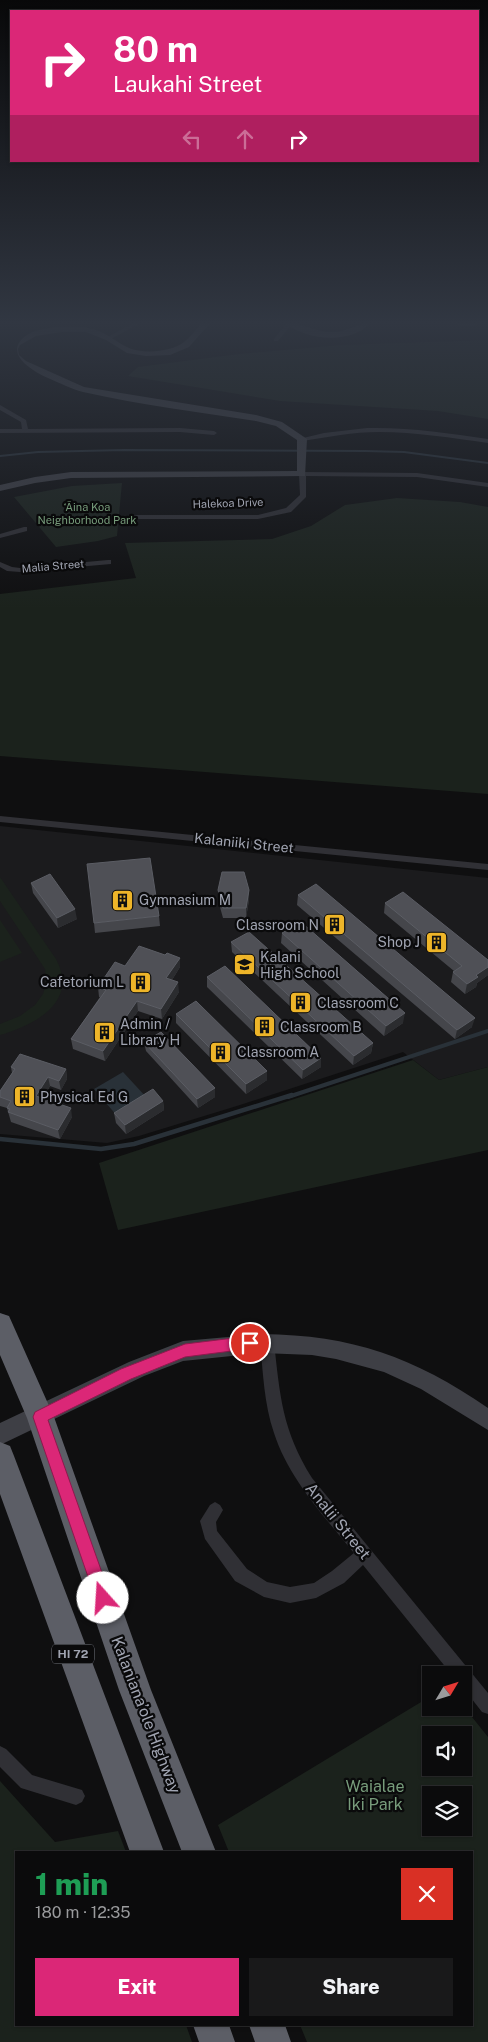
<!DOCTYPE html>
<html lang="en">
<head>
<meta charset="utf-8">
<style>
  body { margin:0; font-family:"Public Sans",sans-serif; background:#19191a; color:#f1f3f6; height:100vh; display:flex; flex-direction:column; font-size:19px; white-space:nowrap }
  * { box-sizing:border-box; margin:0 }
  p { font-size:16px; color:#9a9b9d }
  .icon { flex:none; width:28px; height:28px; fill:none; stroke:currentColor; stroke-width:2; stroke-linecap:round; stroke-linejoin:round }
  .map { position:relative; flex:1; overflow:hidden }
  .sheet { position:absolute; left:15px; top:1851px; width:458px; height:175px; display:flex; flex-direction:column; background:#0b0b0c; border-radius:0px; box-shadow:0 1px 4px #0004,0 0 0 1px #2b2b2d }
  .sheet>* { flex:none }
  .banner { position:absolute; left:10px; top:10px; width:469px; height:152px; border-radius:0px; box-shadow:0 1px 4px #0004,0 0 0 1px #2b2b2d; background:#db2777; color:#fff; overflow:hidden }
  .needle { width:32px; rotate:52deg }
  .controls { position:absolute; left:422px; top:1666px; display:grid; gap:10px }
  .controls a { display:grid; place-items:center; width:50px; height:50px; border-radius:0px; background:#0b0b0c; box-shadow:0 1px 4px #0004,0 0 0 1px #2b2b2d; font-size:25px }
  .pin { position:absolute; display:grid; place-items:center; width:42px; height:42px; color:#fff; margin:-21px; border:2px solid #fff; border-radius:50%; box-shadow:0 1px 5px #0007 }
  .me { position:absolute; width:55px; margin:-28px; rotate:341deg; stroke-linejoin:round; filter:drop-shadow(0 0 4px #0008) }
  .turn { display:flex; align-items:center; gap:18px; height:105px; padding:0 20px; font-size:22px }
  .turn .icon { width:65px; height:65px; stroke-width:2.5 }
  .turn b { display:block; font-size:35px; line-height:42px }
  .lanes { display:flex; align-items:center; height:48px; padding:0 20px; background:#0003; justify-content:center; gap:25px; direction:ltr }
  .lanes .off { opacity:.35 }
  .round { display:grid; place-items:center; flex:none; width:52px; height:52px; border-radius:0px; background:#19191a }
  .summary { display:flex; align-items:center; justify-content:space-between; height:85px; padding:0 20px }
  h1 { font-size:30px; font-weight:800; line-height:38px; color:#1e9e55 }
  .action { display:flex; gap:10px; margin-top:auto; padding:10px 20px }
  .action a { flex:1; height:58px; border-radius:0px; background:#db2777; color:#fff; font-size:20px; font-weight:800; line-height:58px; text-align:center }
  .action a+a { background:#19191a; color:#f1f3f6 }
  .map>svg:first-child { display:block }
  .built { fill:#1b1b1d }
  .green { fill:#1b221c; fill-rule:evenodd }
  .water { fill:#293138 }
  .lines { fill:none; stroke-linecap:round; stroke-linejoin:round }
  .stream-far2 { stroke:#293138; stroke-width:2 }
  .stream-far1 { stroke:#293138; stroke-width:4 }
  .stream { stroke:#293138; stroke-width:4.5 }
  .street { fill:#303035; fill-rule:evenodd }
  .secondary { fill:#3e3f45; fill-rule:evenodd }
  .highway { fill:#5c5e66; fill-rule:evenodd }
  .wall { fill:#45464b }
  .shaded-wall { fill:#2b2c2f }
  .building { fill:#4f5056; stroke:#5b5d64 }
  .route { fill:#db2777; stroke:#8e194d }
  .labels { text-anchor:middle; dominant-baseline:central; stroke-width:4.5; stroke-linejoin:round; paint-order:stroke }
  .far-street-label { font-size:11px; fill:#a0a4b1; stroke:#0a0a0b }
  .far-park-label { font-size:11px; fill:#779c7b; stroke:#0a0a0b }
  .shield { fill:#0a0a0b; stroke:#73767f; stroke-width:1 }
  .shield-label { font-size:12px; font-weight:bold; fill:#a0a4b1 }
  .street-label { font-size:14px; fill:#a0a4b1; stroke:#0a0a0b }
  .poi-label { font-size:14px; fill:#a0a4b1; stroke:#0a0a0b; text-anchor:start }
  .near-street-label { font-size:16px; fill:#a0a4b1; stroke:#0a0a0b }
  .near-park-label { font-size:16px; fill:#779c7b; stroke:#0a0a0b }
</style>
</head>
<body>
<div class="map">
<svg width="488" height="2042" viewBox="0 0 488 2042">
  <rect width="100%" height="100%" fill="#0f0f10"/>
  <path class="built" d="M0,826L488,878V1067L439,1080L403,1052L240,1105L139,1136L107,1143L0,1134Z"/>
  <path class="green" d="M488,340V419L438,411L280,401L128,376L138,367L239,354L341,345Z
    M122,483L117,536L98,541L56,547L14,497L72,486Z
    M397,498L460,502L488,507V794L0,756V594L136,578L125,543L272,539L311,526L345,505Z
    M0,877L56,959C79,1002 35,1025 0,1035V1024L20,1016L35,1005L43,994L46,984L45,969L0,901Z
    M0,920L22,953L0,962Z
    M413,1060L439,1080L488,1067V1150L118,1230L99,1163Z
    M431,1696V1708L464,1707L488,1737V2042H307L300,2025H471V1852H229L218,1825ZM431,1735H464V1768H431ZM431,1795H464V1828H431Z
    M0,1781L55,1842L118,1831L126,1852H16V2025H186L192,2042H0Z"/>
  <path class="water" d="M123,1072L147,1098L118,1117L94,1089Z"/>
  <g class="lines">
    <path class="stream-far2" d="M0,456L38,452L124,450L366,451L404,452L488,463"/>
    <path class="stream-far1" d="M288,1097L488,1031"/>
    <path class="stream" d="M0,1139L101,1149L134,1144L292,1095"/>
    <path class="street" d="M133,323H140L111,339L106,338Z
      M287,323H293L278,341H274V339Z
      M0,405L26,420L28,429L180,428L214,431L217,433L214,435L180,432L0,433V429H22L21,422L0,410Z
      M367,428C408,427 448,433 488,439V443C452,438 416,432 379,432C353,432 328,437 302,441L299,439L324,433Z
      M302,472L417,473L488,483V487L417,477L306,476V497L291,512L258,519H134L130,517L134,515H258L286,508L300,495L299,474Z
      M24,527H27V531L0,538V534Z
      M108,560H111V564L20,572L7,571L0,567V562L12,567L20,568Z
      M0,816L488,864V870L0,822Z
      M267,1335L272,1337L274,1342C280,1396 282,1430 312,1478L488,1693V1714L482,1712L464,1689V1675H452L363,1565L344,1583L316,1598L290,1603L264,1597L235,1581L205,1539L200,1521L210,1505L215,1502L220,1505L223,1510L216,1522L217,1531L247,1569L267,1582L290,1587L314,1583L332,1571L354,1553C323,1515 289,1479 274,1433C264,1404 263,1372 260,1342L262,1337Z
      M0,1746L6,1749L32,1775L82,1790L85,1796L82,1802L76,1805L21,1788L0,1767Z"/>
    <path class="secondary" d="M202,323H210L189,347L170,355L146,356L127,353L106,340L86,332H62L36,336L20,345L18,349L19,355L26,361L84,387L256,415L282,422L307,439L305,476L71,478L35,483L0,491V485L35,477L71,472L297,471V440L276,426L256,421C198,412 140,405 83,392C71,389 60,383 48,378C26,368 0,349 32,332C47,327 72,325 88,328C106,331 115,342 129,348C143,354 172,352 184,342C191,337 196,329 202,323Z
      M285,323C301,322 315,332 332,332C348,332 359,322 370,323C351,345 305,340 285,323Z
      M456,323H480C475,327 461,327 456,323Z
      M262,1334C352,1335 414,1357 488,1408V1430L421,1389L384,1372L336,1359L312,1355L262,1353L183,1361L144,1376L0,1445V1423L129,1362L183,1341Z"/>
    <path class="highway" d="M0,1313L9,1316L54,1417L151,1690L216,1852H182L119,1690L27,1418L0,1355Z
      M0,1442L10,1446L14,1456L164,1852H130L0,1494Z
      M193,2025H229L235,2042H199Z
      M249,2025H285L291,2042H255Z"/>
  </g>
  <path class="wall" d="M31,883L77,919L58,928L33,893Z
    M218,890H249V900L246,918H223L218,900Z
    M298,895L472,1027L455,1039L297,905Z
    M385,903L488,960V975L477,983L476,987L465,994L451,982L453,972L454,971L384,913Z
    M159,916L160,926L95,933L94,923Z
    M282,933L403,1023L384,1036L281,943Z
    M231,942L373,1043L371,1053L353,1065L232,952Z
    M165,955L180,958V967L172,980L179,992L162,1019L138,1011L105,1061L73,1049L71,1039L100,997H99L98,987L125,966Z
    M207,977L321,1058V1067L302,1079L207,987Z
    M176,1014L267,1071V1080L246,1094L176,1023Z
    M144,1042L215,1088V1097L198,1108L146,1051Z
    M11,1067L66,1069L67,1079L61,1090L50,1086L43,1098L72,1117L60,1139L11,1122L7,1108L0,1106V1091L12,1073Z
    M163,1101L164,1110L126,1134L116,1123L114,1113Z"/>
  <path class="shaded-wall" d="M249,890V900L246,918V908Z
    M75,909L77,919L58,928L57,918Z
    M180,958V967L167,988L166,978Z
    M488,967V975L477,983L476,987L465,994L467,984L476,975Z
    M178,982L179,992L162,1019L161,1009Z
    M137,1001L138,1011L105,1061L103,1051Z
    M405,1013L403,1023L384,1036L386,1026Z
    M475,1018L472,1027L455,1039L457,1030Z
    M373,1043L371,1053L353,1065L354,1056Z
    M321,1058V1067L302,1079L303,1070Z
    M66,1069L67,1079L61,1090L59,1081Z
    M267,1071V1080L246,1094V1084Z
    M48,1077L50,1086L38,1105L36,1096Z
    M215,1088V1097L198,1108L197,1099Z
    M163,1101L164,1110L126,1134L125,1125Z
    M71,1108L72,1117L60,1139L58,1130Z"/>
  <path class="building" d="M150,858L159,916L94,923L87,864Z
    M222,872H244L249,890L246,908H223L218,890Z
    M50,874L75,909L57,918L31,883Z
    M316,884L475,1018L457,1030L298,895Z
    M403,892L488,960V967L476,975L478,977L467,984L453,972L462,966L385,903Z
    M301,922L405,1013L386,1026L282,933Z
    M249,932L373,1043L354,1056L231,942Z
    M139,946L165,955L167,953L180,958L166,978L178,982L161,1009L137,1001L103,1051L71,1039L106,990L98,987L115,962L125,966Z
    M225,966L321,1058L303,1070L207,977Z
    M196,1001L267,1071L246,1084L176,1014Z
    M161,1032L215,1088L197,1099L144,1042Z
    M20,1054L66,1069L59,1081L48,1077L36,1096L71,1108L58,1130L8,1112L10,1109L7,1108L11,1101L0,1097V1091L15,1069L11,1067Z
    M153,1089L163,1101L125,1125L114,1113Z"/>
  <linearGradient id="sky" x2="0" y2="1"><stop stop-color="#080809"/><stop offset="0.53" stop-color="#313742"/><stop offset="1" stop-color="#313742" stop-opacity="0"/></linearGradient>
  <rect width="488" height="609" fill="url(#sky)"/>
  <path class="route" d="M250,1336L255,1338L257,1343L255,1348L185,1357L131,1379L48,1420L111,1598L109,1603L103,1606L97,1603L33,1417L35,1412L121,1369L185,1344Z"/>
  <defs>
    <symbol id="building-square" viewBox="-11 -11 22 22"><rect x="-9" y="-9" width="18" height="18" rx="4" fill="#eeb529" stroke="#0a0a0b"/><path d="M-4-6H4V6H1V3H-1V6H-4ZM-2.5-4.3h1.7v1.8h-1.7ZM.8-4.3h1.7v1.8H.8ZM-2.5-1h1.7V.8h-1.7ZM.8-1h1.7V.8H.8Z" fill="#111"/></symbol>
    <symbol id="school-square" viewBox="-11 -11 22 22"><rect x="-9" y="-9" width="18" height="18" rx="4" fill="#eeb529" stroke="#0a0a0b"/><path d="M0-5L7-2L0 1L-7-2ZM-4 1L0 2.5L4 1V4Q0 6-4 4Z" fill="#111"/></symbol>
  </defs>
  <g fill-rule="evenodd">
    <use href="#building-square" x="110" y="888" width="25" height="25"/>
    <use href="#building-square" x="322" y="912" width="25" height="25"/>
    <use href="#building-square" x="424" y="930" width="25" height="25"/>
    <use href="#school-square" x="232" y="952" width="25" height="25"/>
    <use href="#building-square" x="128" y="970" width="25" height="25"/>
    <use href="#building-square" x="288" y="990" width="25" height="25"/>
    <use href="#building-square" x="252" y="1014" width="25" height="25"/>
    <use href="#building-square" x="92" y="1020" width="25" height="25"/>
    <use href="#building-square" x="208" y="1040" width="25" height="25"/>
    <use href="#building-square" x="12" y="1084" width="25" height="25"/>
  </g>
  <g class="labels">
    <g class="far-street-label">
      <text transform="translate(228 503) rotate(-2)">Halekoa Drive</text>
      <text transform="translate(53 566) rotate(-5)">Malia Street</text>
    </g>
    <g class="far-park-label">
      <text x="87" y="507">‘Āina Koa<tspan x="87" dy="13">Neighborhood Park</tspan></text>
    </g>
    <rect class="shield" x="52" y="1644.5" width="42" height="19" rx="4"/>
    <g class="shield-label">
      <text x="73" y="1654">HI 72</text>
    </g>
    <g class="street-label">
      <text transform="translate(244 843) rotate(6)">Kalaniiki Street</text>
    </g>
    <g class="poi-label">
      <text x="139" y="900">Gymnasium M</text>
      <text x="319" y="925" text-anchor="end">Classroom N</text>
      <text x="420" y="942" text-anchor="end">Shop J</text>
      <text x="260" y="957">Kalani<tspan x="260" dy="16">High School</tspan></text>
      <text x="124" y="982" text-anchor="end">Cafetorium L</text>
      <text x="317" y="1003">Classroom C</text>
      <text x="120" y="1024">Admin /<tspan x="120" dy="16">Library H</tspan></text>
      <text x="280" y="1027">Classroom B</text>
      <text x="237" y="1052">Classroom A</text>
      <text x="40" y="1097">Physical Ed G</text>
    </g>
    <g class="near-street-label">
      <text transform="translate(338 1521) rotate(51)">Analii Street</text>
      <text transform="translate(146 1715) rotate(69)">Kalaniana’ole Highway</text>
    </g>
    <g class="near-park-label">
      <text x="375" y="1786">Waialae<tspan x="375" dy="18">Iki Park</tspan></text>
    </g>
  </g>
</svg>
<div class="controls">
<a><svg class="needle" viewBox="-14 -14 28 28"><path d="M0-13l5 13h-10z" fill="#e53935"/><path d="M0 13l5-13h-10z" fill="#9a9b9d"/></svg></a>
<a><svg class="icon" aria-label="sound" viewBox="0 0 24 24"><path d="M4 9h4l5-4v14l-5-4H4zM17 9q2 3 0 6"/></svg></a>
<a><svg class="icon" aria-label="layers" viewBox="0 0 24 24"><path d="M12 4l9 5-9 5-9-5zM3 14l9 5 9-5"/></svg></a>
</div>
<div class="pin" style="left:250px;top:1343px;background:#d93025"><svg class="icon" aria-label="arrive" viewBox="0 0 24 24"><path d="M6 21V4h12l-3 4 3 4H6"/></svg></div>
<svg class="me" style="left:103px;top:1598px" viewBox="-20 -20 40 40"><circle r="19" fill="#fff"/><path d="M0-13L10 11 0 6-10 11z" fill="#db2777"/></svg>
<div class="banner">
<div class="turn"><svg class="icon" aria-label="right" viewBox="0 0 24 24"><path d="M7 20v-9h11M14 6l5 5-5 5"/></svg><div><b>80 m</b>Laukahi Street</div></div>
<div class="lanes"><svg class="icon off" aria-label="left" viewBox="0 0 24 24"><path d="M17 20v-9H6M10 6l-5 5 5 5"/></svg><svg class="icon off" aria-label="ahead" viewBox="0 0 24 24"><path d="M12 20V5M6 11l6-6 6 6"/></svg><svg class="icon" aria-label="right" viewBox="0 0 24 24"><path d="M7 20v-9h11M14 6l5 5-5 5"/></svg></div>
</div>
<section class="sheet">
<div class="summary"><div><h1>1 min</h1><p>180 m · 12:35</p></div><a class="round" style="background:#d93025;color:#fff"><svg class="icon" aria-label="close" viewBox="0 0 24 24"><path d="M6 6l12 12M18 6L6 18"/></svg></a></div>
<div class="action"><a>Exit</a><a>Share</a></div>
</section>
</div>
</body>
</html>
